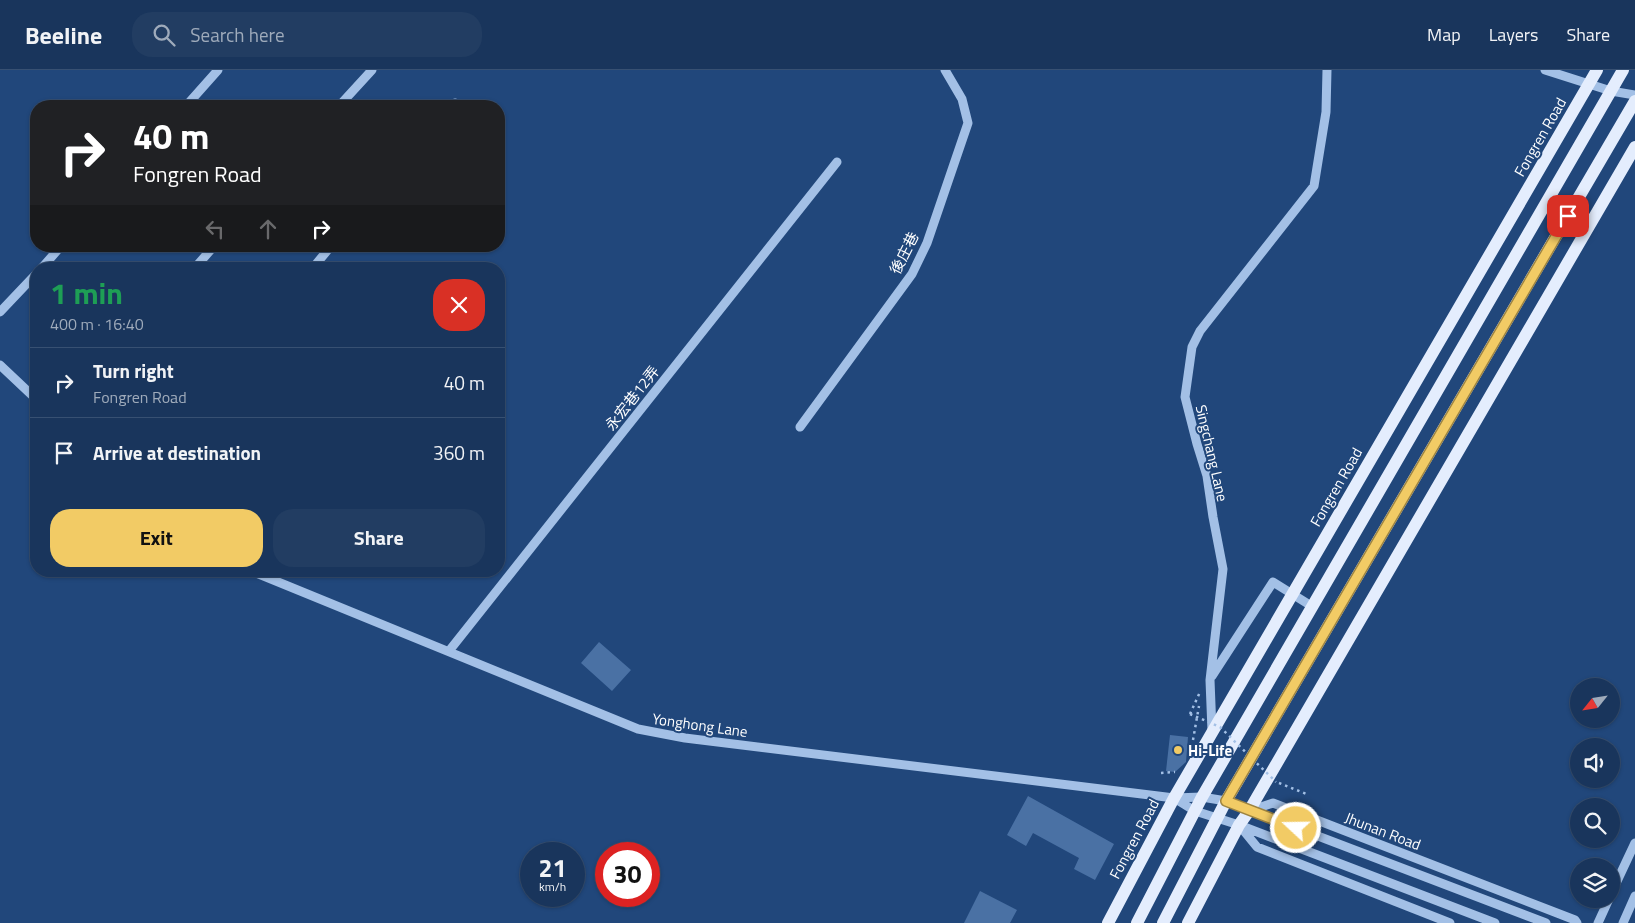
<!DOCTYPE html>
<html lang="en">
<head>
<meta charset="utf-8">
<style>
  body { margin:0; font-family:"Titillium Web","Noto Sans TC",sans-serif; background:#223d62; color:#f1f3f6; height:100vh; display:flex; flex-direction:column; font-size:19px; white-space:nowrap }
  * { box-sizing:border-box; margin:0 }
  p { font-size:16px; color:#9fabbb }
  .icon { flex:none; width:28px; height:28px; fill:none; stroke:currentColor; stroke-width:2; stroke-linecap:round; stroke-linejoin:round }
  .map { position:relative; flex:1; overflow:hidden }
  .sheet { position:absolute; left:30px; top:192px; width:475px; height:315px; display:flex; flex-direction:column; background:#19355c; border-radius:20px; box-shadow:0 1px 4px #0004,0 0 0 1px #375072 }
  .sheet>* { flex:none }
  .guide { position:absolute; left:30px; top:30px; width:475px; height:152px; border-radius:20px; box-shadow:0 1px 4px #0004,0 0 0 1px #375072; background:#202124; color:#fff; overflow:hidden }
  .needle { width:32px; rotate:240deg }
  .fabs { position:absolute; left:1570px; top:608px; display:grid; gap:10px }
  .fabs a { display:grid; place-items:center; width:50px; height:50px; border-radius:50%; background:#19355c; box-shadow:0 1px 4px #0004,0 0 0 1px #375072; font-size:25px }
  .speed { position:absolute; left:520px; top:772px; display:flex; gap:10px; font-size:25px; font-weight:700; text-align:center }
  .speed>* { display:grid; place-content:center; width:65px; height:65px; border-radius:50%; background:#19355c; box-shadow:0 1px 4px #0004,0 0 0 1px #375072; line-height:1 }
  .speed small { font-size:12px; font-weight:400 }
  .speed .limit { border:8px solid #d22; background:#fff; color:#111 }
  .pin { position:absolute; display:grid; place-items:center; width:42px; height:42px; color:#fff; margin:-21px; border-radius:10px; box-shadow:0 2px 8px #0006 }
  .me { position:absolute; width:55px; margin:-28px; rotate:291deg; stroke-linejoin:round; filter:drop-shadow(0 0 4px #0008) }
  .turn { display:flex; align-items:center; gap:18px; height:105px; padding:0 20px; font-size:22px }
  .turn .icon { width:65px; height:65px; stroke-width:2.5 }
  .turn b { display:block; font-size:35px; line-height:42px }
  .lanes { display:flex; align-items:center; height:48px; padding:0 20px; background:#0003; justify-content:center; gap:25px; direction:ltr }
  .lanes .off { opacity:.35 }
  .round { display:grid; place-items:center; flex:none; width:52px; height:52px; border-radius:20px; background:#223d62 }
  .overview { display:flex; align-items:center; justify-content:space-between; height:85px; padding:0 20px }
  h1 { font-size:30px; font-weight:700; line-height:38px; color:#1e9e55 }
  .cta { display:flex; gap:10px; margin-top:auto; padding:10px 20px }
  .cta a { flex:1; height:58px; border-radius:20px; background:#f2cb65; color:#111; font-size:20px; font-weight:700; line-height:58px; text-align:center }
  .cta a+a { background:#223d62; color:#f1f3f6 }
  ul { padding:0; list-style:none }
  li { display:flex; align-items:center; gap:15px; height:70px; padding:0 20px; border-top:1px solid #375072 }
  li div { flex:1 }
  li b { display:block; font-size:19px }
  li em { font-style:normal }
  header { display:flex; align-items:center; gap:30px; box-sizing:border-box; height:70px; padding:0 25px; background:#19355c; border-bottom:1px solid #375072 }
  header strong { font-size:24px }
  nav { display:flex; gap:28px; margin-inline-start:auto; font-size:18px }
  .search { width:350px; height:45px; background:#223d62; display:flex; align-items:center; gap:12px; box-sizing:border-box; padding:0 18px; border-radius:20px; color:#9fabbb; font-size:19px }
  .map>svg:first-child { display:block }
  .building { fill:#4a71a4 }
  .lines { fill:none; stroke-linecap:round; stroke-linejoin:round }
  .path { stroke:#a3c0e6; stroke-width:2.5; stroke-dasharray:2.5 4; stroke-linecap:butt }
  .minor { stroke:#a3c0e6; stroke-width:9 }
  .major { stroke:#e4edfd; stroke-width:12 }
  .path-bridge { stroke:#a3c0e6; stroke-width:2.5; stroke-dasharray:2.5 4; stroke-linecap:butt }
  .route-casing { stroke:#9d8442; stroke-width:12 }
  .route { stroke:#f2cb65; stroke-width:9 }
  .poi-dot { fill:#f2cb65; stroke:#21477b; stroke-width:2 }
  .labels { text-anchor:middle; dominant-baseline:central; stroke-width:4; stroke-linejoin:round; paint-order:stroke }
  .street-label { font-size:15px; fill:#fff; stroke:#21477b }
  .poi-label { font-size:15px; font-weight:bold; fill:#fff; stroke:#21477b; text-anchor:start }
</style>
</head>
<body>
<header>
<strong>Beeline</strong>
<div class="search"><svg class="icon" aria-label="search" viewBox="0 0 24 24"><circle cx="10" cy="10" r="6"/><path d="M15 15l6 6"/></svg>Search here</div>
<nav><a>Map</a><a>Layers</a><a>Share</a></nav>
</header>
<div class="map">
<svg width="1635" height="853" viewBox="0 0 1635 853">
  <rect width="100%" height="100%" fill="#21477b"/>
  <path class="building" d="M599,572L631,600L612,621L581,593Z
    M1170,665L1188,667L1186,692L1175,702L1166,701Z
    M1028,726L1114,774L1095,810L1074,799L1079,788L1033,763L1026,776L1007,765Z
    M980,821L1017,840L1010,853H964Z"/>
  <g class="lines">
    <path class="path" d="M1190,644L1200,622
      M1193,670L1199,636
      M1161,703L1175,702
      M1279,713L1309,725"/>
    <path class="minor" d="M1545,0L1611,21L1635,25
      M186,36L218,0
      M339,36L372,0
      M451,36L455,33
      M41,199L61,176
      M194,199L214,176
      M312,199L331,176
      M0,242L36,204
      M0,295L36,329
      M800,357L912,204L927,173L968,53L962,29L945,0
      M251,501L638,659L685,668L1158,726L1174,728L1202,727L1226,731L1546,853
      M449,581L837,92
      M1212,606L1273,512L1313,537
      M1212,661L1210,610L1223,499L1213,447L1207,406L1197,374L1185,327L1192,277L1200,261L1314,116L1326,42L1327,0
      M1174,728L1195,741L1239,755L1495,853
      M1249,741L1273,733L1575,850L1577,853
      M1239,755L1257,777L1450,853
      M1611,824L1635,773
      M1598,853L1609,829
      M1623,853L1635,826"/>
    <path class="major" d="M1108,853L1174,728L1597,0
      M1137,853L1202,727L1623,0
      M1163,853L1226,731L1635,31
      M1188,853L1239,755L1249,741L1635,77"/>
    <path class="path-bridge" d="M1190,644L1220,657L1276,712"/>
  </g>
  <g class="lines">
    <defs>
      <path id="route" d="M1296,758L1226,731L1568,146"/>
    </defs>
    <use href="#route" class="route-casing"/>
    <use href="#route" class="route"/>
  </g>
  <circle class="poi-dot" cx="1178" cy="680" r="5"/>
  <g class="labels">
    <g class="street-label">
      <text transform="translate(1540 67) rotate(-60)">Fongren Road</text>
      <text transform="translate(904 183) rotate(-63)">後庄巷</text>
      <text transform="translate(632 328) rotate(-52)">永宏巷12弄</text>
      <text transform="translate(1212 383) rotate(77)">Singchang Lane</text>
      <text transform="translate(1336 417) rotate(-60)">Fongren Road</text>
      <text transform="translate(700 655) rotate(8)">Yonghong Lane</text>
      <text transform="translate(1383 761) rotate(21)">Jhunan Road</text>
      <text transform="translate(1134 769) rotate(-62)">Fongren Road</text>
    </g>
    <g class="poi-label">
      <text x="1188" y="680">Hi-Life</text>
    </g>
  </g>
</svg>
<div class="fabs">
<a><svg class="needle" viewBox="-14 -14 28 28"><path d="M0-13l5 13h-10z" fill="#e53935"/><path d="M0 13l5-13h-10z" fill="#9fabbb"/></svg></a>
<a><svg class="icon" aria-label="sound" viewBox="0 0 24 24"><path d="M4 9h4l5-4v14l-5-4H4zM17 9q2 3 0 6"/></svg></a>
<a><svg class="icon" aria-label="search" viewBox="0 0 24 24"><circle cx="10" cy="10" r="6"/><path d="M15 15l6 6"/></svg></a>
<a><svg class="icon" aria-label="layers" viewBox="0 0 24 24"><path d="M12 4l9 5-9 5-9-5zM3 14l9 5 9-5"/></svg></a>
</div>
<div class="speed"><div>21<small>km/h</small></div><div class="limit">30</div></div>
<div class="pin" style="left:1568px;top:146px;background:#d93025"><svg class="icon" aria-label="arrive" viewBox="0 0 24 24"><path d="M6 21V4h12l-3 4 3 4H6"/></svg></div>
<svg class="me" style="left:1296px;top:758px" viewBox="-20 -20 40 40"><circle r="17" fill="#f2cb65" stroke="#fff" stroke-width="3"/><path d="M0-11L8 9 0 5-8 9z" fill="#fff"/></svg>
<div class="guide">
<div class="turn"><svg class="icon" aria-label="right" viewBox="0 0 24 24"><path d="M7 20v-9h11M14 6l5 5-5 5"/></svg><div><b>40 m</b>Fongren Road</div></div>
<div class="lanes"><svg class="icon off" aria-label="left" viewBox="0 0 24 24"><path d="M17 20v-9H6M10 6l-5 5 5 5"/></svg><svg class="icon off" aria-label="ahead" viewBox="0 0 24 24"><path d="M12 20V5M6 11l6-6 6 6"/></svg><svg class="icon" aria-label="right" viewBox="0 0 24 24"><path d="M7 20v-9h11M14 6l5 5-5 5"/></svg></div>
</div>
<section class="sheet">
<div class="overview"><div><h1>1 min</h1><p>400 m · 16:40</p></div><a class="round" style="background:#d93025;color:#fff"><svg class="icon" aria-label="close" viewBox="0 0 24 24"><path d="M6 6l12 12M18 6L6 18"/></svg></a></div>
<ul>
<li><svg class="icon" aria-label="right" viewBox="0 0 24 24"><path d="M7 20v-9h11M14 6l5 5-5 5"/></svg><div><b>Turn right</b><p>Fongren Road</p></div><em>40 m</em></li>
<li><svg class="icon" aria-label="arrive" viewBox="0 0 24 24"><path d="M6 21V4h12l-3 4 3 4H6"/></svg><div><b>Arrive at destination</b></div><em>360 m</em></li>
</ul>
<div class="cta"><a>Exit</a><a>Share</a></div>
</section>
</div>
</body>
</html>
